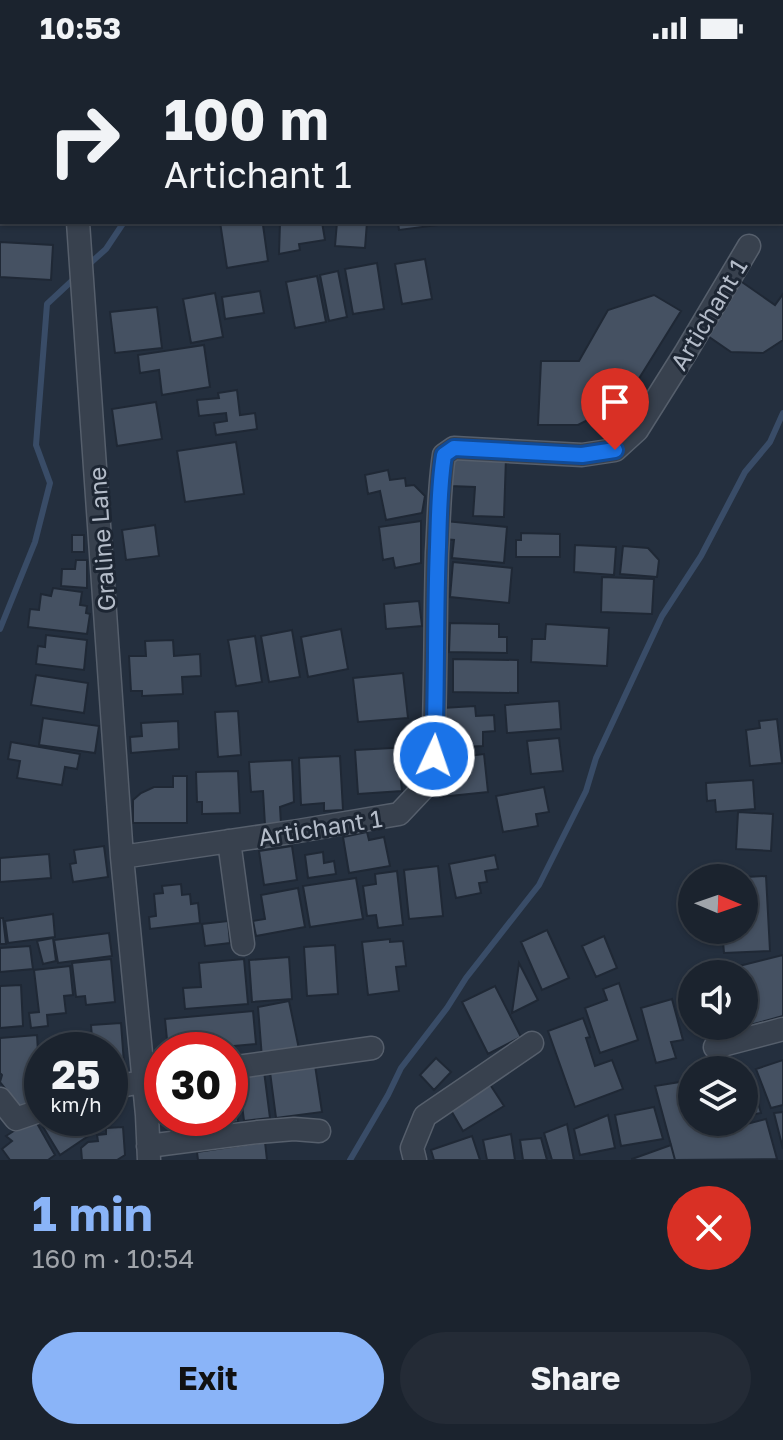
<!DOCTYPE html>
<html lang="en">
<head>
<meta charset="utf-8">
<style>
  body { margin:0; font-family:"Golos Text",sans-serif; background:#242b36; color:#f1f3f6; height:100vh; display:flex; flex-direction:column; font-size:30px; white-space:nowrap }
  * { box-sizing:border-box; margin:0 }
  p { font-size:26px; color:#a0a4aa }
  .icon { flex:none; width:44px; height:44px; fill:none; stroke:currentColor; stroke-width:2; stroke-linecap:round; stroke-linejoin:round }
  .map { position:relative; height:1104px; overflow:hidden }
  .details { display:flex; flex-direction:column; background:#1b232e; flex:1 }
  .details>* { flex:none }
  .hud { position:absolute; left:0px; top:0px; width:784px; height:168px; box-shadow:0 2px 6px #0004,0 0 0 2px #39404a; background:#1b232e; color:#f1f3f6; overflow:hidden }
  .needle { width:52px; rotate:92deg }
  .controls { position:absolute; left:678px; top:808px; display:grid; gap:16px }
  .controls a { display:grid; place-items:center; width:80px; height:80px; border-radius:50%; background:#1b232e; box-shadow:0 2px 6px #0004,0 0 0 2px #39404a; font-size:40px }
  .speed { position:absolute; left:24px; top:976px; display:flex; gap:16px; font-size:40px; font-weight:700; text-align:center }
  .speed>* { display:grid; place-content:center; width:104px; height:104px; border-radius:50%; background:#1b232e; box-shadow:0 2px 6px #0004,0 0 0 2px #39404a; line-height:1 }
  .speed small { font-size:20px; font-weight:400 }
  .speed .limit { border:12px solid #d22; background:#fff; color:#111 }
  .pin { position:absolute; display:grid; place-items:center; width:68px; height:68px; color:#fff; margin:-82px -34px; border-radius:50% 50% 50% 0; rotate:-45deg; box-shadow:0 0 8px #0007 }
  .pin .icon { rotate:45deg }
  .me { position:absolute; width:88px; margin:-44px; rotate:3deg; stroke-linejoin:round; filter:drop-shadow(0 0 6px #0008) }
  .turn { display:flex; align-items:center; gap:28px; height:168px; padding:0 32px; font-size:36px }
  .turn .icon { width:104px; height:104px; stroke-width:2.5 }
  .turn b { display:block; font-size:56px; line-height:68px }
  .round { display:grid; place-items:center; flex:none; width:84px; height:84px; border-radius:42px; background:#242b36 }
  .headline { display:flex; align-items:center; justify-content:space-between; height:136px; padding:0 32px }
  h1 { font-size:48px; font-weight:700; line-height:60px; color:#8ab4f8 }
  .button { display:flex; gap:16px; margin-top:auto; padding:16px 32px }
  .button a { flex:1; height:92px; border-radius:48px; background:#8ab4f8; color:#111; font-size:32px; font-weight:700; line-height:92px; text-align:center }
  .button a+a { background:#242b36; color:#f1f3f6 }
  .status { display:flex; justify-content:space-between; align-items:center; height:56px; padding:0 40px; background:#1b232e; direction:ltr }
  .status svg { height:22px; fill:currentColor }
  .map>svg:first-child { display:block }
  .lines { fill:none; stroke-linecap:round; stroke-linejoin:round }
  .stream { stroke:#394c67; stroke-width:6 }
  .building { fill:#455162; stroke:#1f2835; stroke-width:2 }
  .minor-casing { stroke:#565f6c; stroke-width:25 }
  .minor { stroke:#38414e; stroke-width:22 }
  .route-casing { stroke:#114b97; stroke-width:20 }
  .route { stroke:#1a73e8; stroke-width:14 }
  .labels { text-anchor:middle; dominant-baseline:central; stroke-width:6; stroke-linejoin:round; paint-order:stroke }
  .street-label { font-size:24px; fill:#b4bcc9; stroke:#1d2633 }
</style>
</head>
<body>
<div class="status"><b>10:53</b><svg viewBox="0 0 49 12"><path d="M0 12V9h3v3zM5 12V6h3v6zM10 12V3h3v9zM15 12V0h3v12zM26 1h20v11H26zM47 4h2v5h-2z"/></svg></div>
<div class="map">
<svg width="783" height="1104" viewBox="0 0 783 1104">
  <rect width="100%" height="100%" fill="#242f3e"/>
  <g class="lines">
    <path class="stream" d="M345,2L348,0
      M87,210L106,193L124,166
      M0,573L35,486L50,427L36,389L47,248L76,221
      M350,1104L388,1039L401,1012L447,952L466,922L539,829L586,735L596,702L662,560L701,500L745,416L770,386L783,357"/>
  </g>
  <path class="building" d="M94,0H147V2H93Z
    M209,0H276H261L259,2H209Z
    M385,0H433V2H386Z
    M0,20H2V54L0,53Z
    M220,166H277L263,169L268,205L227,212Z
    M280,166H322L325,184L299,188L300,194L279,198Z
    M337,166H367L365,192L335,190Z
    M398,166H445L446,168L399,174Z
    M0,186L53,189L51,224L0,221Z
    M425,203L432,243L402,248L395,208Z
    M377,207L384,253L353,258L345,213Z
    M338,215L347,261L329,265L320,219Z
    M317,220L326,266L295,272L286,226Z
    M739,224L775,249L783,238V284L763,297L731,296L702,276Z
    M260,235L264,257L225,263L222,241Z
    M215,237L223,281L191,287L183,243Z
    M654,239L681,255L625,345L578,369H538L541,305H579L608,254Z
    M157,251L162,292L115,297L110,256Z
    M204,289L210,331L162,339L159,314L140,317L138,299Z
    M237,334L240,359L255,357L257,373L216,379L214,367L227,365L226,357L199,360L197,344L219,342L218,337Z
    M156,346L162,383L117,390L112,353Z
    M236,386L244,438L185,446L177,395Z
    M452,399L506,401L504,461L473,460L475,431L450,430Z
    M388,414L390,424L405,422L406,430L414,429L425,440L422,457L386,464L380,435L368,438L365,419Z
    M421,465V507L395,512L393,502L383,504L379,471Z
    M445,465L507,471L504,507L452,502L454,484L443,483Z
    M155,469L159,500L126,504L122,474Z
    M521,477L560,478V501H516V484H521Z
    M72,479H84V496H72Z
    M575,489L616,491L614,519L574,516Z
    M623,490L648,492L659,504L657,521L620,518Z
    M76,504H87V532L61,530L62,513H75Z
    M453,506L512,512L509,547L450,541Z
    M602,521L654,523L652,558L601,556Z
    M53,532L82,536L80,549L87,550L86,557L90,558L87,578L28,571L30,553L39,554L41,538L51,540Z
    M419,545L422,570L386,573L384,548Z
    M450,567L499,568V581H507V597L449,596Z
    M546,568L609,572L607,610L531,606L532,583H545Z
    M341,573L348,613L308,621L301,581Z
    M292,574L300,621L269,626L261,580Z
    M46,579L87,584L84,614L36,608L38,590L45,591Z
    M255,580L262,626L236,630L228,584Z
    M173,584L174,600L200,598L201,620L182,621L183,638L142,640V635H131L129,600H146L145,585Z
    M453,603L518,604V637L453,636Z
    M403,617L408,662L358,666L353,622Z
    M36,619L88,627L84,657L31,649Z
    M559,645L561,673L507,677L505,649Z
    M475,650L476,660L494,659L495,675L483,676V690L444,692L442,652Z
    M238,655L241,699L218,701L215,656Z
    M43,662L99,670L95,697L39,689Z
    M777,663L782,707L750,710L746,674L760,672L759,665Z
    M178,665L179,693L131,697L130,681L142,680L141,667Z
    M559,682L563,715L531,718L527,685Z
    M11,686L80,698L77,713L65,711L62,729L17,722L20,705L8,703Z
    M411,691L413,716H400L402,735L358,738L355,694Z
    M484,698L488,736L440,741L436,711L452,710L451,702Z
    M340,700L343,754L324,755V747L301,749L299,702Z
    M292,704L294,746L280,751L281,768L265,769L263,735L251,736L249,706Z
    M238,715L240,757L202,758V746H197L196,716Z
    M173,720H187V767H133V744L141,737L154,731H173Z
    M753,724L755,753L716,756L715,744L707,745L706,727Z
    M544,731L549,756L536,758L538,770L503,776L496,740Z
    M738,756L773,758L771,795L736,793Z
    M367,776L369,784L384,781L390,810L349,817L343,781Z
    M104,790L108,821L73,826L70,808L76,807L74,794Z
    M292,790L297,824L264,829L259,795Z
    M323,796L324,807L334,805L336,818L308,822L305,799Z
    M49,798L51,822L0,826V802Z
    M495,799L498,813L485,815L487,826L479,827L481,837L456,842L449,808Z
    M438,810L443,860L409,863L404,814Z
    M397,815L403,869L378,872L376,859L367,860L363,830L376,828L375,818Z
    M766,820L770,895L724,897L722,874H744V822H727Z
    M356,822L363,863L310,871L303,830Z
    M181,828L182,839L190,838L191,848L198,847L200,867L150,873L149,861L156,860L154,838L163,837L162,830Z
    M298,832L305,871L256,880L253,865L265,863L261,839Z
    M53,858L55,881L8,887L5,865Z
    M0,862H3L6,888H0Z
    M228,865L230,887L205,890L202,868Z
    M547,874L569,922L542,934L521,886Z
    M109,877L112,900L58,907L54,884Z
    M604,880L617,912L596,921L582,890Z
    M53,882L56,905L43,908L37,885Z
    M390,883V886L403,885L406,910L396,911L399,935L368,939L362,886Z
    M335,889L338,938L307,940L304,891Z
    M30,890L33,913L0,916V892Z
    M783,899V960L750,969L744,946V918H737L735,911Z
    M289,901L292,943L252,946L249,904Z
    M111,903L115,946L86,949L85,940L76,941L72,907Z
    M244,903L248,948L185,953L183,932L201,931L199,907Z
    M519,907L538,944L512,957Z
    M70,910L73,939L64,940L66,957L47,959L48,970L31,972L29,957L39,956L34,914Z
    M619,927L638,984L600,997L585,952L607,944L603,933Z
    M21,929L23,970L0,972V930Z
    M495,930L521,981L488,998L462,946Z
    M672,943L683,984L671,986L676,1002L656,1007L641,952Z
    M289,945L299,993L262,1002L258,951Z
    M253,955L256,988L189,994H168L165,963Z
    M583,962L590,981L586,982L595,1010L612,1004L623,1033L575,1051L548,975Z
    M121,967L125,1021L110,1022V994H93L91,969Z
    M37,979L41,1045L22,1054L0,1026L2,1019L0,1017V982Z
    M436,1002L451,1016L434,1034L420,1019Z
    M783,1004V1049L771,1052L756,1013Z
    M315,1009L322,1056L276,1062L270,1016Z
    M264,1015L270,1062L244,1065L238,1018Z
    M749,1018L761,1057L744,1060V1019Z
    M233,1020L238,1066L204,1070L203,1062H230V1021Z
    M686,1025L692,1048V1066H714L716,1076L766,1063L777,1103L675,1104L655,1030Z
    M489,1027L504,1050L463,1075L449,1051Z
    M654,1051L663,1083L621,1090L615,1059Z
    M783,1056V1093L774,1057Z
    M608,1059L615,1092L580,1099L574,1073Z
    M34,1062L55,1099L48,1104H10L2,1093L12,1085L6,1080Z
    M48,1062H98L103,1070L60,1099L40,1066Z
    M167,1062H200V1067L168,1071Z
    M567,1068L574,1104H552L544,1077Z
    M123,1071L125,1099L117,1104H82L81,1092L88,1086L98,1085L97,1079L106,1078V1072Z
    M511,1078L515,1104H487L483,1084Z
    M472,1080L480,1104H434L431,1094Z
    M541,1082L547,1104H523L520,1084Z
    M265,1086L267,1104H198L197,1096Z
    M671,1089L675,1104H632V1103Z"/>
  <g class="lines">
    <defs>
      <path id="minor" d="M66,0V2
        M0,66L2,67
        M78,166L122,801L147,1059L149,1104
        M229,785L243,888
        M122,801L298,775L399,758L432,723C436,648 435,573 437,497C439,464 439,432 444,399L454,392L582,399L615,394L637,374L686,296L749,190
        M715,991L783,973
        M230,1012L372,992
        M110,1032L162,1022
        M0,1043L16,1063L42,1054
        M148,1090L258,1076L294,1073L319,1075
        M415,1104L412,1092L425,1060L532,987"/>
    </defs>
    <use href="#minor" class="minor-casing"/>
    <use href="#minor" class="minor"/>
  </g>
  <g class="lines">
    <defs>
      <path id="route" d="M434,700C437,630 435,561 438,491C439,460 439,430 444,399L454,392L582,399L615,394"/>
    </defs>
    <use href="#route" class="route-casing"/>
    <use href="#route" class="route"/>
  </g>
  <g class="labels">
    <g class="street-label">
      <text transform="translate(708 258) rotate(-59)">Artichant 1</text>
      <text transform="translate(101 483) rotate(-94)">Graline Lane</text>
      <text transform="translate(320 771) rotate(-9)">Artichant 1</text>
    </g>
  </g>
</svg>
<div class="controls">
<a><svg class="needle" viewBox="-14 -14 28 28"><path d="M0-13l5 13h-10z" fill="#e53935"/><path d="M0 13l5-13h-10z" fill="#a0a4aa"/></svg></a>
<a><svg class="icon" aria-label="sound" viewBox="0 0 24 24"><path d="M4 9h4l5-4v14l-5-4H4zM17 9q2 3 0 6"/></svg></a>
<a><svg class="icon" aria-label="layers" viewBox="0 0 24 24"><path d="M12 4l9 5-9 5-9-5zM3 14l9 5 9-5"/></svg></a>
</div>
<div class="speed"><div>25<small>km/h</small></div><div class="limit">30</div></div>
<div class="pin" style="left:615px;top:394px;background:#d93025"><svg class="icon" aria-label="arrive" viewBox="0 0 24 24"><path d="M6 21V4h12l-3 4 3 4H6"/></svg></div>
<svg class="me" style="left:434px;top:700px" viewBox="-20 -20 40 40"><circle r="17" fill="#1a73e8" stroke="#fff" stroke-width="3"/><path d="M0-11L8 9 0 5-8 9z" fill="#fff"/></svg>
<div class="hud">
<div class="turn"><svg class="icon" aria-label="right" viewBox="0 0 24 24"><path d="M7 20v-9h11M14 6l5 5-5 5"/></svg><div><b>100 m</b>Artichant 1</div></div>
</div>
</div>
<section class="details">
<div class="headline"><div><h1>1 min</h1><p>160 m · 10:54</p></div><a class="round" style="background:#d93025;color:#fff"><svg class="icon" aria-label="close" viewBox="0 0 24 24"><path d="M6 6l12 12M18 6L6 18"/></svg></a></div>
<div class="button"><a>Exit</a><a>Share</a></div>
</section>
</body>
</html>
